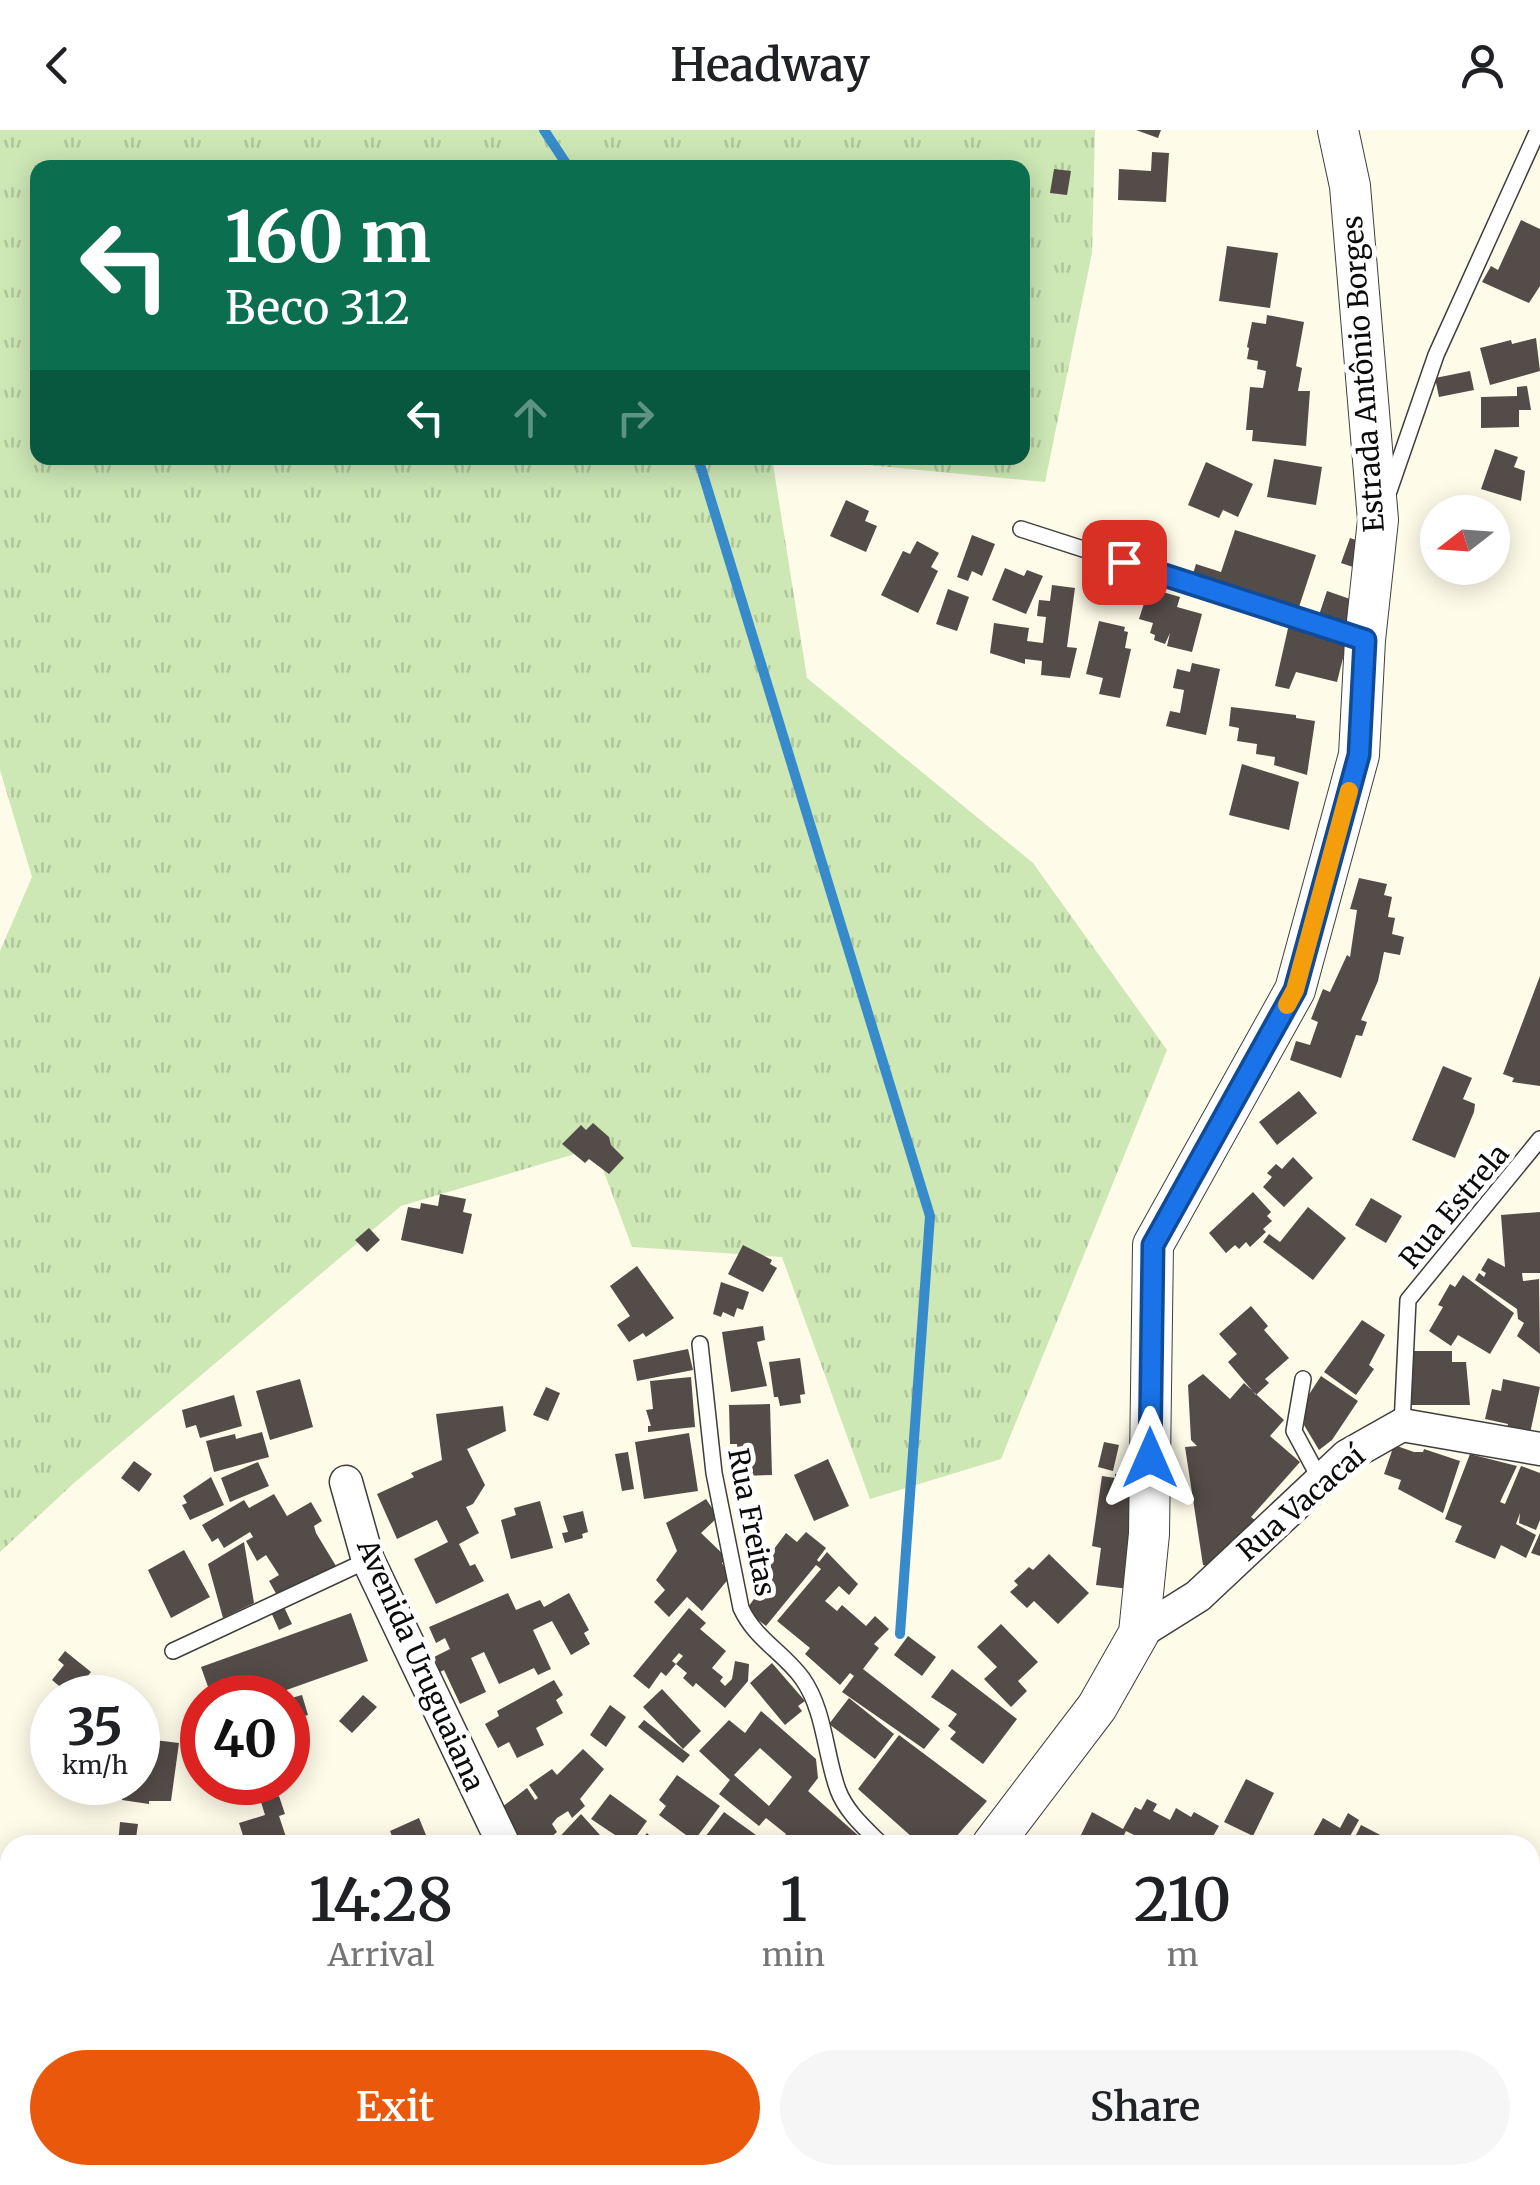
<!DOCTYPE html>
<html lang="en">
<head>
<meta charset="utf-8">
<style>
  body { margin:0; font-family:Merriweather,serif; background:#f6f6f6; color:#202124; height:100vh; display:flex; flex-direction:column; font-size:38px; white-space:nowrap }
  * { box-sizing:border-box; margin:0 }
  p { font-size:32px; color:#757577 }
  .icon { flex:none; width:55px; height:55px; fill:none; stroke:currentColor; stroke-width:2; stroke-linecap:round; stroke-linejoin:round }
  .map { position:relative; flex:1; overflow:hidden }
  .details { position:absolute; left:0px; top:1705px; width:1540px; height:350px; display:flex; flex-direction:column; background:#fff; border-radius:30px 30px 0 0; box-shadow:0 5px 25px #0003 }
  .details>* { flex:none }
  .hud { position:absolute; left:30px; top:30px; width:1000px; height:305px; border-radius:20px; box-shadow:0 5px 25px #0003; background:#0b6e4f; color:#fff; overflow:hidden }
  .needle { width:65px; rotate:253deg }
  .controls { position:absolute; left:1420px; top:365px; display:grid; gap:20px }
  .controls a { display:grid; place-items:center; width:90px; height:90px; border-radius:50%; background:#fff; box-shadow:0 5px 25px #0003; font-size:50px }
  .speed { position:absolute; left:30px; top:1545px; display:flex; gap:20px; font-size:50px; font-weight:700; text-align:center }
  .speed>* { display:grid; place-content:center; width:130px; height:130px; border-radius:50%; background:#fff; box-shadow:0 5px 25px #0003; line-height:1 }
  .speed small { font-size:25px; font-weight:400 }
  .speed .limit { border:15px solid #d22; background:#fff; color:#111 }
  .pin { position:absolute; display:grid; place-items:center; width:85px; height:85px; color:#fff; margin:-42px; border-radius:20px; box-shadow:0 5px 15px #0006 }
  .me { position:absolute; width:110px; margin:-55px; rotate:0deg; stroke-linejoin:round; filter:drop-shadow(0 0 8px #0008) }
  .turn { display:flex; align-items:center; gap:35px; height:210px; padding:0 30px; font-size:45px }
  .turn .icon { width:130px; height:130px; stroke-width:2.5 }
  .turn b { display:block; font-size:70px; line-height:85px }
  .lanes { display:flex; align-items:center; height:95px; padding:0 30px; background:#0003; justify-content:center; gap:50px; direction:ltr }
  .lanes .off { opacity:.35 }
  .eta { display:flex; justify-content:space-evenly; align-items:center; height:170px; text-align:center }
  .eta b { font-size:60px; font-weight:600; line-height:70px }
  .primary-button { display:flex; gap:20px; margin-top:auto; padding:20px 30px }
  .primary-button a { flex:1; height:115px; border-radius:60px; background:#ea580c; color:#fff; font-size:40px; font-weight:600; line-height:115px; text-align:center }
  .primary-button a+a { background:#f6f6f6; color:#202124 }
  header { display:flex; justify-content:space-between; align-items:center; height:130px; padding:0 30px; background:#fff; font-size:45px; font-weight:600 }
  .map>svg:first-child { display:block }
  .grass { fill:url(#grass-tufts) }
  .lines { fill:none; stroke-linecap:round; stroke-linejoin:round }
  .stream { stroke:#388bca; stroke-width:10 }
  .building { fill:#534c48; fill-rule:evenodd }
  .service-casing { stroke:#3e3e3e; stroke-width:18 }
  .minor-casing { stroke:#3e3e3e; stroke-width:35 }
  .tertiary-casing { stroke:#3e3e3e; stroke-width:42 }
  .service { stroke:#fff; stroke-width:15 }
  .minor { stroke:#fff; stroke-width:32 }
  .tertiary { stroke:#fff; stroke-width:40 }
  .route-casing { stroke:#114b97; stroke-width:25 }
  .route { stroke:#1a73e8; stroke-width:18 }
  .slow { stroke:#f59e0b; stroke-width:18 }
  .labels { text-anchor:middle; dominant-baseline:central; stroke-width:10; stroke-linejoin:round; paint-order:stroke }
  .street-label { font-size:28px; fill:#0b0b0b; stroke:#fff }
</style>
</head>
<body>
<header><svg class="icon" aria-label="back" viewBox="0 0 24 24"><path d="M15 5l-7 7 7 7"/></svg>Headway<svg class="icon" aria-label="person" viewBox="0 0 24 24"><circle cx="12" cy="8" r="4"/><path d="M4 21q1-7 8-7t8 7"/></svg></header>
<div class="map">
<svg width="1540" height="2055" viewBox="0 0 1540 2055">
  <defs>
    <pattern id="grass-tufts" width="24" height="20" patternUnits="userSpaceOnUse" patternTransform="scale(2.5)"><rect width="24" height="20" fill="#cde7b5"/><path d="M3 7l-1-3M5 7V3M7 7l1-3M15 17l-1-3M17 17v-4M19 17l1-3" fill="none" stroke="#afc59a"/></pattern>
  </defs>
  <rect width="100%" height="100%" fill="#fffbe9"/>
  <path class="grass" d="M0,0H1095L1092,123L1045,352L796,328H1022V38H38V328H772L807,548L1033,733L1167,920L1001,1329L870,1369L782,1127L632,1117L595,1018L401,1076L75,1352L0,1422V821L32,747L0,640Z"/>
  <g class="lines">
    <path class="stream" d="M544,0L569,38
      M698,328L930,1086L900,1504"/>
  </g>
  <path class="building" d="M1136,0H1161L1158,8Z
    M1152,22L1169,23L1166,72L1118,70L1119,39L1151,41Z
    M1054,39L1071,41L1067,65L1050,63Z
    M1521,90L1540,99V156L1529,173L1482,152L1491,136L1498,140Z
    M1227,116L1278,123L1270,178L1219,171Z
    M1267,185L1304,192L1296,236L1302,238L1298,261H1310L1306,316L1252,311L1253,300H1246L1250,257L1263,258L1266,241L1257,239L1258,231L1247,229L1249,218L1247,217L1252,192L1266,194Z
    M1536,208L1540,241L1490,255L1480,218L1511,210L1512,214Z
    M1470,241L1474,260L1439,267L1435,248Z
    M1527,256L1531,280H1519V297L1481,298V267L1517,266V257Z
    M1495,319L1518,327L1514,337L1525,341L1521,371L1481,359Z
    M1274,329L1322,337L1316,375L1267,367Z
    M1206,332L1253,354L1238,387L1223,380L1219,388L1188,375Z
    M846,370L869,381L865,391L877,396L866,422L830,406Z
    M1235,400L1316,425L1299,477L1227,454L1225,461L1191,450L1196,434L1221,442Z
    M972,405L995,414L982,446L972,441L968,451L957,447Z
    M1350,408L1365,413L1356,438L1341,433Z
    M917,411L939,423L931,437L938,441L918,483L881,465L903,421L910,424Z
    M1005,438L1024,446L1027,440L1043,446L1026,484L992,470Z
    M1052,455L1075,458L1067,517L1077,518L1070,548L1041,545L1042,531L1025,529V534L990,523L994,493L1029,498L1027,511L1043,513L1046,487L1037,486L1039,470L1050,471Z
    M1149,458L1180,467L1177,477L1202,484L1192,522L1167,516L1170,503L1165,514L1154,510L1155,505L1150,503L1153,493L1139,489Z
    M948,459L969,467L957,501L936,494Z
    M1327,461L1353,470L1349,497L1336,492L1335,497L1317,491Z
    M1099,491L1125,497L1124,501L1128,502L1125,518L1131,519L1120,568L1099,564L1103,548L1086,544Z
    M1289,494L1348,508L1337,552L1296,542L1289,559L1275,556Z
    M1192,533L1220,539L1206,605L1166,596L1170,581L1180,583L1184,560L1173,558L1177,539L1190,542Z
    M1231,577L1296,585V588L1315,591L1307,645L1274,635L1275,627L1256,624L1257,614L1237,611L1239,598L1229,596Z
    M1242,634L1299,652L1289,700L1229,685Z
    M1359,748L1387,754L1384,765L1392,767L1388,787L1395,788L1392,804L1404,807L1400,825L1384,822L1378,851L1361,890L1367,892L1362,906L1356,905L1341,948L1290,930L1296,911L1310,915L1318,892L1311,889L1323,859L1330,862L1347,825L1350,827L1357,780L1350,779Z
    M1540,846V956L1512,952L1514,948L1503,944Z
    M1443,936L1472,948L1463,969L1475,974L1474,982L1455,1028L1412,1010Z
    M1299,961L1317,983L1277,1015L1259,992Z
    M593,993L609,1007L611,1015L624,1028L609,1044L589,1029L585,1033L562,1014L581,995L586,1000Z
    M1293,1027L1313,1048L1284,1077L1263,1057L1272,1047L1267,1043L1276,1034L1282,1039Z
    M1253,1062L1271,1082L1267,1086L1272,1091L1263,1099L1266,1102L1250,1117L1246,1112L1239,1119L1235,1115L1226,1123L1209,1103Z
    M440,1064L466,1069L463,1082L472,1084L463,1124L401,1110L408,1077L420,1079L421,1073L438,1076Z
    M1371,1068L1402,1086L1386,1113L1355,1095Z
    M1308,1077L1346,1108L1313,1150L1263,1112L1269,1104L1280,1112Z
    M1540,1082V1143H1522L1523,1151L1539,1149L1540,1224L1517,1206L1524,1193L1518,1189L1517,1179L1475,1150L1479,1143L1484,1147L1486,1143L1481,1140L1488,1128L1505,1137L1501,1085Z
    M369,1098L380,1110L367,1122L355,1110Z
    M743,1115L772,1130L770,1134L777,1138L763,1162L728,1144Z
    M637,1136L674,1188L646,1207L643,1203L629,1212L617,1195L630,1186L610,1156Z
    M1463,1145L1514,1183L1490,1224L1458,1205L1451,1216L1429,1201L1443,1177L1438,1175L1450,1154L1455,1157Z
    M721,1152L749,1162L743,1180L737,1178L734,1187L723,1182L721,1187L713,1184Z
    M1251,1176L1268,1196L1264,1200L1289,1228L1265,1249L1269,1253L1256,1265L1228,1232L1237,1224L1219,1204Z
    M1362,1190L1385,1205L1369,1235L1374,1239L1356,1265L1324,1242Z
    M763,1196L765,1210L757,1212L767,1256L731,1262L722,1202Z
    M688,1219L693,1240L637,1251L633,1230Z
    M1407,1221H1452V1232H1466L1470,1275H1408Z
    M800,1228L805,1264L800,1265L801,1273L780,1276L778,1267H774L769,1232Z
    M1203,1244L1230,1269L1244,1253L1284,1290L1270,1306L1300,1332L1251,1387L1259,1393L1214,1438L1203,1435L1185,1317L1197,1316L1191,1310L1188,1255Z
    M1321,1246L1358,1271L1332,1310L1319,1320L1304,1295L1306,1269Z
    M691,1247L695,1297L648,1302V1296H651L646,1280L653,1279L650,1251Z
    M300,1249L313,1297L270,1310L256,1261Z
    M1503,1249L1540,1257L1529,1308L1506,1303L1508,1294L1485,1289L1492,1259L1501,1261Z
    M546,1257L560,1263L548,1291L533,1285Z
    M234,1265L242,1296L200,1308L196,1295L186,1298L182,1280Z
    M770,1274L772,1345L739,1346L737,1314H730L729,1275Z
    M503,1276L506,1301L467,1319L485,1355L473,1374L466,1377L479,1403L459,1414L470,1436L475,1434L484,1451L436,1474L414,1429L448,1412L437,1390L397,1409L377,1364L414,1347L411,1343L442,1330L436,1284Z
    M262,1302L269,1327L214,1342L206,1311L235,1304L236,1309Z
    M689,1303L698,1361L644,1369L635,1312Z
    M1104,1312L1119,1315L1113,1341L1098,1337Z
    M1394,1315L1414,1322H1423L1424,1319L1460,1331L1443,1383L1398,1359L1401,1350L1384,1344Z
    M628,1322L634,1359L622,1361L615,1324Z
    M1470,1324L1517,1336L1500,1372L1505,1374L1521,1336L1540,1343V1390L1536,1400L1519,1393L1520,1383L1516,1394L1536,1405L1526,1428L1501,1415L1495,1429L1455,1412L1462,1396L1445,1389Z
    M828,1329L849,1376L814,1391L794,1345Z
    M134,1331L152,1344L139,1362L121,1348Z
    M258,1332L269,1356L230,1372L221,1348Z
    M1115,1344L1128,1345L1127,1350L1133,1351L1129,1459L1096,1455L1101,1418L1092,1416L1102,1346L1115,1348Z
    M211,1347L224,1375L190,1390L182,1375L187,1373L183,1366Z
    M274,1364L287,1386L311,1372L322,1391L314,1396L316,1403L336,1436L278,1467L269,1451L279,1445L266,1425L257,1431L246,1411L253,1407L250,1402L224,1418L218,1408L212,1412L202,1395L244,1370L249,1378Z
    M706,1369L718,1387L701,1403L727,1428L722,1433L730,1447L702,1481L687,1467L669,1487L654,1472L665,1460L656,1450L677,1421L666,1393Z
    M540,1371L553,1418L511,1429L501,1390L516,1385L514,1378Z
    M583,1381L588,1402L582,1404L583,1408L565,1413L562,1403L568,1402L563,1386Z
    M806,1402L826,1418L817,1430L819,1432L827,1422L858,1454L849,1465L839,1456L825,1471L837,1481L842,1475L866,1496L875,1486L889,1499L874,1514L879,1518L863,1539L940,1599L924,1619L842,1562L854,1546L850,1543L840,1555L805,1524L810,1518L777,1491L821,1439L816,1435L766,1496L746,1480L761,1459L754,1454L766,1438L762,1435L786,1403L797,1412Z
    M1540,1403V1426L1531,1423Z
    M244,1412L254,1473L223,1488L208,1434Z
    M184,1420L210,1467L171,1488L148,1440Z
    M1049,1424L1089,1463L1058,1494L1034,1471L1027,1478L1010,1462L1018,1455L1014,1451L1029,1437L1033,1440Z
    M508,1463L516,1480L540,1470L544,1477L569,1463L589,1500L584,1503L590,1514L571,1525L552,1491L533,1500L551,1539L538,1545L534,1538L499,1554L484,1522L471,1528L486,1562L460,1574L444,1540L440,1542L434,1527L450,1519L445,1508L436,1513L429,1497Z
    M284,1477L292,1494L279,1500L271,1482Z
    M689,1478L706,1493L700,1499L726,1521L712,1538L723,1547L720,1551L725,1556L732,1549L735,1531L749,1534L748,1551L725,1578L696,1553L693,1557L683,1548L687,1543L676,1534L683,1526L679,1523L672,1531L676,1534L666,1546L661,1542L649,1559L633,1546Z
    M351,1483L368,1531L264,1568H212L201,1537Z
    M1001,1494L1038,1532L1018,1551L1027,1561L1011,1577L984,1549L997,1537L977,1517Z
    M908,1506L936,1527L922,1546L894,1525Z
    M65,1521L91,1542L71,1566L52,1550L64,1535L58,1530Z
    M772,1533L805,1571L798,1576L802,1581L785,1595L750,1553Z
    M952,1539L1017,1589L983,1634L950,1609L956,1602L948,1596L957,1584L931,1567Z
    M554,1550L563,1565L556,1570L563,1583L536,1598L544,1615L517,1628L509,1612L498,1618L485,1594L499,1586L497,1581Z
    M662,1559L701,1601L683,1619L643,1577Z
    M302,1565L308,1585L288,1591V1569Z
    M363,1565L377,1577L352,1603L339,1591Z
    M849,1568L894,1604L875,1629L829,1594Z
    M610,1575L626,1587L606,1617L590,1605Z
    M761,1581L816,1629L818,1648L808,1661L869,1715H782L779,1713L786,1704L766,1688L759,1696L719,1664L730,1650L699,1621L729,1590L745,1603ZM760,1618L792,1647L769,1676L734,1645Z
    M644,1590L690,1625L683,1633L638,1597Z
    M899,1605L987,1671L949,1715H921L858,1659Z
    M288,1606L299,1641L288,1644Z
    M138,1608L179,1613L171,1671H149V1674L122,1670L124,1652H138Z
    M583,1619L604,1639L580,1669L585,1676L572,1688L568,1681L557,1688L552,1694L557,1702L542,1715H522L498,1680L527,1658L535,1670L538,1668L529,1655L552,1639L557,1645Z
    M677,1645L720,1676L694,1711L659,1685L666,1676L659,1670Z
    M1246,1649L1274,1663L1253,1706L1224,1692Z
    M610,1664L647,1691L630,1715L591,1689Z
    M279,1666L285,1684L279,1686L287,1710L271,1715H246L239,1693L265,1685L261,1672Z
    M1147,1669L1157,1674L1153,1681L1170,1690L1176,1678L1191,1687L1194,1682L1219,1696L1208,1715H1131L1136,1706L1126,1701L1119,1715H1090L1079,1709L1092,1682L1123,1699L1135,1677L1141,1680Z
    M724,1682L770,1715H699Z
    M1348,1683L1359,1690L1345,1715H1308L1323,1688L1340,1698Z
    M581,1684L609,1715H552Z
    M419,1688L430,1715H390L387,1708L392,1706L390,1701Z
    M120,1692L138,1694L135,1715H118Z
    M1361,1695L1388,1709L1385,1715H1351Z
    M647,1703L659,1715H636Z
    M1532,1813L1540,1817V1866L1530,1860Z
    M1530,1952L1540,1956V1977L1530,1995Z
    M241,2045H287L295,2055H233L231,2052Z
    M362,2045H399L405,2055H356L353,2050Z
    M506,2045H563L548,2055H512Z
    M1053,2045H1155L1162,2049L1159,2055H1108L1094,2047L1089,2055H1047Z"/>
  <g class="lines">
    <defs>
      <path id="service" d="M1389,361L1436,225L1538,0
        M1021,399L1365,510
        M700,1214L714,1343L741,1478C755,1509 783,1522 802,1548C825,1580 825,1625 838,1660C846,1682 866,1699 882,1715
        M1303,1249L1294,1301L1321,1351
        M1402,1295L1408,1170L1540,1009
        M173,1521L368,1430"/>
      <path id="minor" d="M346,1352L368,1430L504,1715
        M1139,1503L1198,1466L1347,1326L1402,1295L1540,1319
        M1530,1896L1540,1886
        M653,2045L663,2055
        M1392,2045L1411,2055
        M993,2055L997,2045"/>
      <path id="tertiary" d="M992,1715L1097,1577L1139,1503L1149,1404L1153,1115L1295,860L1359,625L1365,510L1378,390L1350,56L1338,0
        M733,2055L736,2045"/>
    </defs>
    <use href="#service" class="service-casing"/>
    <use href="#minor" class="minor-casing"/>
    <use href="#tertiary" class="tertiary-casing"/>
    <use href="#service" class="service"/>
    <use href="#minor" class="minor"/>
    <use href="#tertiary" class="tertiary"/>
  </g>
  <g class="lines">
    <defs>
      <path id="route" d="M1124,432L1365,510L1359,625L1295,860L1153,1115L1150,1328"/>
    </defs>
    <use href="#route" class="route-casing"/>
    <use href="#route" class="route"/>
    <path class="slow" d="M1287,875L1295,860L1349,661"/>
  </g>
  <g class="labels">
    <g class="street-label">
      <text transform="translate(1363 244) rotate(-94)">Estrada Antônio Borges</text>
      <text transform="translate(1454 1076) rotate(-50)">Rua Estrela</text>
      <text transform="translate(1301 1373) rotate(-41)">Rua Vacacaí</text>
      <text transform="translate(752 1392) rotate(79)">Rua Freitas</text>
      <text transform="translate(421 1535) rotate(66)">Avenida Uruguaiana</text>
    </g>
  </g>
</svg>
<div class="controls">
<a><svg class="needle" viewBox="-14 -14 28 28"><path d="M0-13l5 13h-10z" fill="#e53935"/><path d="M0 13l5-13h-10z" fill="#757577"/></svg></a>
</div>
<div class="speed"><div>35<small>km/h</small></div><div class="limit">40</div></div>
<div class="pin" style="left:1124px;top:432px;background:#d93025"><svg class="icon" aria-label="arrive" viewBox="0 0 24 24"><path d="M6 21V4h12l-3 4 3 4H6"/></svg></div>
<svg class="me" style="left:1150px;top:1328px" viewBox="-20 -20 40 40"><path d="M0-17L14 15 0 8-14 15z" fill="#1a73e8" stroke="#fff" stroke-width="4"/></svg>
<div class="hud">
<div class="turn"><svg class="icon" aria-label="left" viewBox="0 0 24 24"><path d="M17 20v-9H6M10 6l-5 5 5 5"/></svg><div><b>160 m</b>Beco 312</div></div>
<div class="lanes"><svg class="icon" aria-label="left" viewBox="0 0 24 24"><path d="M17 20v-9H6M10 6l-5 5 5 5"/></svg><svg class="icon off" aria-label="ahead" viewBox="0 0 24 24"><path d="M12 20V5M6 11l6-6 6 6"/></svg><svg class="icon off" aria-label="right" viewBox="0 0 24 24"><path d="M7 20v-9h11M14 6l5 5-5 5"/></svg></div>
</div>
<section class="details">
<div class="eta">
<div><b>14:28</b><p>Arrival</p></div>
<div><b>1</b><p>min</p></div>
<div><b>210</b><p>m</p></div>
</div>
<div class="primary-button"><a>Exit</a><a>Share</a></div>
</section>
</div>
</body>
</html>
